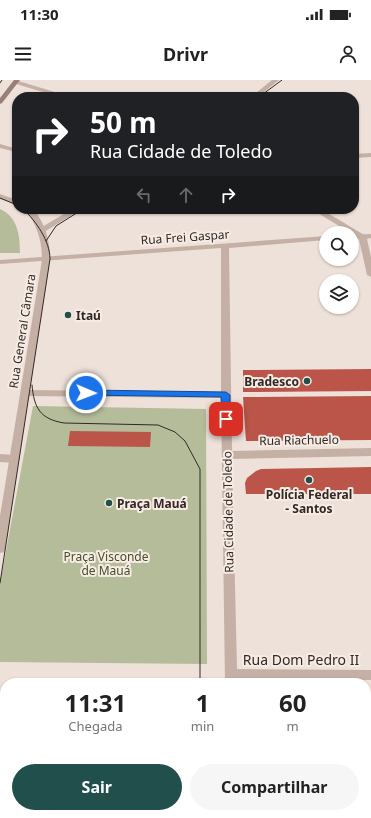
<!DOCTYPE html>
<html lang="pt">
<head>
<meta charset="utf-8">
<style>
  body { margin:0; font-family:"Noto Sans",sans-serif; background:#f6f6f6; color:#222; height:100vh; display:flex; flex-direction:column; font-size:15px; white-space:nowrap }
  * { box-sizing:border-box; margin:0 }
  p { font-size:13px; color:#767676 }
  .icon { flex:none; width:22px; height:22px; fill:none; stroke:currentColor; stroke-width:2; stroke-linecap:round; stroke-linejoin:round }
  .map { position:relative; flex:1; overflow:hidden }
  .panel { position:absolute; left:0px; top:598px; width:371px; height:140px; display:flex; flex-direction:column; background:#fff; border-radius:16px 16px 0 0; box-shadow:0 1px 3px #0004 }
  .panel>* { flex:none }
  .hud { position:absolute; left:12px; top:12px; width:347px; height:122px; border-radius:16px; box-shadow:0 1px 3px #0004; background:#202124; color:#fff; overflow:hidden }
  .tools { position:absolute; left:319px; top:146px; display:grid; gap:8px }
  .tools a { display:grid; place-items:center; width:40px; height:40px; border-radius:50%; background:#fff; box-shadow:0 1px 3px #0004; font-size:20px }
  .pin { position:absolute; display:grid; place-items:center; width:34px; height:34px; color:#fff; margin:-17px; border-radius:8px; box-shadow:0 2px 6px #0006 }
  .me { position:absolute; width:44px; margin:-22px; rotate:91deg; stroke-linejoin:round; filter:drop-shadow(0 0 3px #0008) }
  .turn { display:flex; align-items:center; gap:14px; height:84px; padding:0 12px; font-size:18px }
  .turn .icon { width:52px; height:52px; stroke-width:2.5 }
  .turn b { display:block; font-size:28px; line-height:34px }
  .lanes { display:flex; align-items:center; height:38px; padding:0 12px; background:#0003; justify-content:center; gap:20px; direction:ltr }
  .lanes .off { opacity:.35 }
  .eta { display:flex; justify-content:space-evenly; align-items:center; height:68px; text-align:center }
  .eta b { font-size:24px; font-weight:700; line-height:28px }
  .action { display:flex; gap:8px; margin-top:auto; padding:8px 12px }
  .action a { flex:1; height:46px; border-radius:24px; background:#204f4c; color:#fff; font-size:16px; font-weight:700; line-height:46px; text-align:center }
  .action a+a { background:#f6f6f6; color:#222 }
  .status { display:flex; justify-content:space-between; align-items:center; height:28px; padding:0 20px; background:#fff; direction:ltr }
  .status svg { height:11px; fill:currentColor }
  header { display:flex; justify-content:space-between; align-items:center; height:52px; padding:0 12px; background:#fff; font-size:18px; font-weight:700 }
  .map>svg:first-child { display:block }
  .green { fill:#b5bc9a }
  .building { fill:#bb554a }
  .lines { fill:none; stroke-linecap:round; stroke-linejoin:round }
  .service { fill:#c5b0a6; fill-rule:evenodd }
  .pedestrian { fill:#c5b0a6; fill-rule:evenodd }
  .minor { fill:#c5b0a6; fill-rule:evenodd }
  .tertiary { fill:#c5b0a6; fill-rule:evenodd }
  .secondary { fill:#987f78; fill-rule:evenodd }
  .tram { stroke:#322826; stroke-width:1 }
  .route { fill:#1a73e8; stroke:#114b97 }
  .poi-dot { fill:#204f4c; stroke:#f7ece4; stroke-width:1.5 }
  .labels { text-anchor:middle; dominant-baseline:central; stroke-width:4; stroke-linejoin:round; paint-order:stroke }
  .street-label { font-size:12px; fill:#322826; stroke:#f7ece4 }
  .poi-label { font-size:12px; font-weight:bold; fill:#322826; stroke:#f7ece4; text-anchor:start }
  .park-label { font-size:12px; fill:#464e2c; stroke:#f7ece4 }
  .near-street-label { font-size:14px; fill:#322826; stroke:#f7ece4 }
</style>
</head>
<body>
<div class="status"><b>11:30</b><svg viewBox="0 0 49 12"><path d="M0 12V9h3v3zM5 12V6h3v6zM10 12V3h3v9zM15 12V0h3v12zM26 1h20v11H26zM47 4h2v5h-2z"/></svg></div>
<header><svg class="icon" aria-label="menu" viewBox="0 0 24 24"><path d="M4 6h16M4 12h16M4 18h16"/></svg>Drivr<svg class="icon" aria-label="person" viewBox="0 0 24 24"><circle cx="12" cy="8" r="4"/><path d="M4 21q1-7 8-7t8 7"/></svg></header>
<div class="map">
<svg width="371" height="738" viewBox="0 0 371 738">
  <rect width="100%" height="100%" fill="#eee1d9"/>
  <path class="green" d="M0,129C18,137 20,156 20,173H0Z
    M33,326L206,329L207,584L0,582V503Z"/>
  <path class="building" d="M371,289V311L243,312V290Z
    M371,316V360L246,361L243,317Z
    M70,351L151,352L150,367L68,366Z
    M371,387V414H246L245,403L247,398L256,391L261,389Z
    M12,733H182V738H12Z"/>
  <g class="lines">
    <path class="service" d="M0,64L14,68L16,69L12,71L0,68Z"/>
    <path class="pedestrian" d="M311,129H321L366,156L362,158H359Z
      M0,374L15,375L20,379L15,383L0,382Z"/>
    <path class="minor" d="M15,0L68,16L69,17H59L13,3V1Z
      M272,0H279L258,17H251Z
      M371,73V77L354,78V74Z
      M72,129H82L44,152H38L37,150Z
      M371,154V158L367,159L371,177V197L367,195L359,159H352V155Z
      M326,156V160L229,168L232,371L371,368V376L232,379L237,589L371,590V600L237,599V603H225L221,318L25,316L20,313L25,310L221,312V168L0,184V180Z
      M226,733H240V738H226Z"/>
    <path class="tertiary" d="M0,114L17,120V125L0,119Z
      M25,129H33C46,144 50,161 50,180L5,469L4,472L0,473V436L42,180C42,160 37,145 25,129Z"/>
    <path class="secondary" d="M14,0H20L2,23L0,24V18Z"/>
    <path class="tram" d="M0,3L2,0
      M259,17L282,0
      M0,118L17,125
      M46,161L56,146L83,129
      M32,305C34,328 40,339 64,343L158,345L175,352L185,361L200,389V603
      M0,503L50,179C50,161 36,141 23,129
      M200,733V738"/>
  </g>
  <path class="route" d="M86,310L226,312L230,315V339L226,342L222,339L221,317L83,315L82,313Z"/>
  <g class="poi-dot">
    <circle cx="68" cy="235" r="4"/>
    <circle cx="307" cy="301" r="4"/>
    <circle cx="309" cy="400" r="4"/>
    <circle cx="109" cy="423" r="4"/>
  </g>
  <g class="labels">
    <g class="street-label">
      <text transform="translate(185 157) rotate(-4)">Rua Frei Gaspar</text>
      <text transform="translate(22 251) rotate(-81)">Rua General Câmara</text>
      <text transform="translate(299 360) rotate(-1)">Rua Riachuelo</text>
      <text transform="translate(228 432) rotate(-91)">Rua Cidade de Toledo</text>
    </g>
    <g class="poi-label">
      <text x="76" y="235">Itaú</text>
      <text x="299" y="301" text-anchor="end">Bradesco</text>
      <text x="309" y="414" text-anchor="middle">Polícia Federal<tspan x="309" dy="14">- Santos</tspan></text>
      <text x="117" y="423">Praça Mauá</text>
    </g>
    <g class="park-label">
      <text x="106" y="476">Praça Visconde<tspan x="106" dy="14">de Mauá</tspan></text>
    </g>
    <g class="near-street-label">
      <text x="301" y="579">Rua Dom Pedro II</text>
    </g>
  </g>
</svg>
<div class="tools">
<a><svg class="icon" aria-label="search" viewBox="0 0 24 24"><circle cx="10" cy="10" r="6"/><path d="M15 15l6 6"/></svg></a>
<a><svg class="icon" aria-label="layers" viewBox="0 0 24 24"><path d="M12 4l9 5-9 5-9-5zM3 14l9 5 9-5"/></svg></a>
</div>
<div class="pin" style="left:226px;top:339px;background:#d93025"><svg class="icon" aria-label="arrive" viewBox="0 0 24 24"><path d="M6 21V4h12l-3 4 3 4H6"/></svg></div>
<svg class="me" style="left:86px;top:313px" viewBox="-20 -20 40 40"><circle r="17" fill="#1a73e8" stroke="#fff" stroke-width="3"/><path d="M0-11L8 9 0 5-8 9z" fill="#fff"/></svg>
<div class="hud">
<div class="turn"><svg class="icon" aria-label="right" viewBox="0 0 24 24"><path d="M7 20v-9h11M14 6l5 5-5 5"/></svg><div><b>50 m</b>Rua Cidade de Toledo</div></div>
<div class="lanes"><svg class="icon off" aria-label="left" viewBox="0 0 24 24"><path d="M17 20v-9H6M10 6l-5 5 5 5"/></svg><svg class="icon off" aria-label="ahead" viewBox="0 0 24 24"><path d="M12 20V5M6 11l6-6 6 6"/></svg><svg class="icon" aria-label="right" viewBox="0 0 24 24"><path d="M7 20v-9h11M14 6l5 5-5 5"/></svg></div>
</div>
<section class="panel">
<div class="eta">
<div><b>11:31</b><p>Chegada</p></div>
<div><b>1</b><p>min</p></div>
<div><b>60</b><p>m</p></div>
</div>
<div class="action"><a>Sair</a><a>Compartilhar</a></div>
</section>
</div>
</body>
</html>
